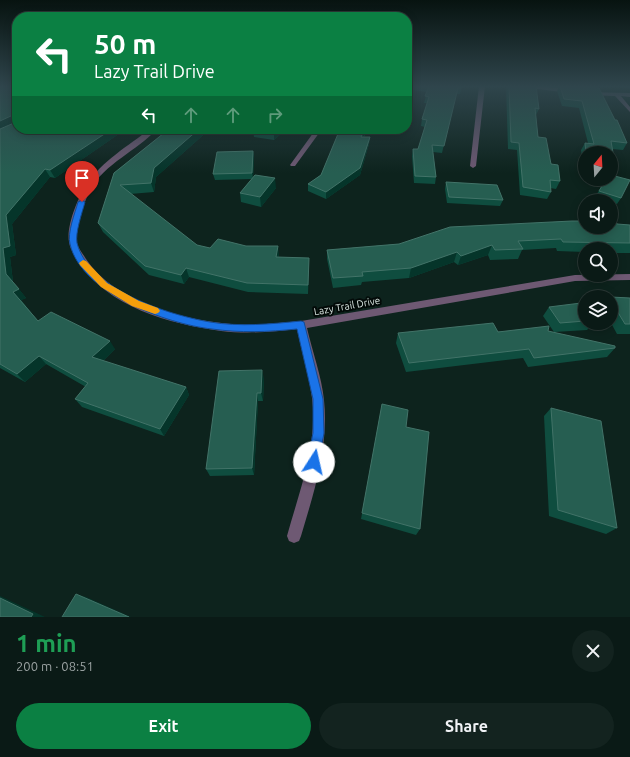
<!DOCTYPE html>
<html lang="en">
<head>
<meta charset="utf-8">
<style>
  body { margin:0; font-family:Ubuntu,sans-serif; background:#13231f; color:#f1f3f6; height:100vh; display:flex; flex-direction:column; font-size:15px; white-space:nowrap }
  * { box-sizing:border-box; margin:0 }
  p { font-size:13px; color:#99a1a1 }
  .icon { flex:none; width:22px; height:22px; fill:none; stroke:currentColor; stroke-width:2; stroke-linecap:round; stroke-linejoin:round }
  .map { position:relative; height:617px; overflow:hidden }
  .sheet { display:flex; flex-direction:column; background:#0a1a16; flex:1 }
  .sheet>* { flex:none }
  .guide { position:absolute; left:12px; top:12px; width:400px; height:122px; border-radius:16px; box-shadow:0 2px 10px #0003,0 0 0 1px #2a3835; background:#0b8043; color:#fff; overflow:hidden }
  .needle { width:26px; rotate:18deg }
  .tools { position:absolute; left:578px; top:146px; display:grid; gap:8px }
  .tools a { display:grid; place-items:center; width:40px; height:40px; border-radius:50%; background:#0a1a16; box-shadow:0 2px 10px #0003,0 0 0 1px #2a3835; font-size:20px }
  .pin { position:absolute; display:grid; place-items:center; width:34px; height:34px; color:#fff; margin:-41px -17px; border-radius:50% 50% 50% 0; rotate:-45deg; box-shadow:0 0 4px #0007 }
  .pin .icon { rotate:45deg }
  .me { position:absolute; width:44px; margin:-22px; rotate:10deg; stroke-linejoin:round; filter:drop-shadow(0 0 3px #0008) }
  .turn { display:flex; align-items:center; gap:14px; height:84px; padding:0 16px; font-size:18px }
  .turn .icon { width:52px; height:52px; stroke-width:2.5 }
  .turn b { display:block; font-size:28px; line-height:34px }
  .lanes { display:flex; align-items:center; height:38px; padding:0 16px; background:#0003; justify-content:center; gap:20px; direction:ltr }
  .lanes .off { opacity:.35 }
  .round { display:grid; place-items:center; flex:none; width:42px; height:42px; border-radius:21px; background:#13231f }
  .head { display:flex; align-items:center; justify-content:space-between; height:68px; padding:0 16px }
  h1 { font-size:24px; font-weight:700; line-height:30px; color:#1e9e55 }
  .action { display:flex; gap:8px; margin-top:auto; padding:8px 16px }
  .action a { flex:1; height:46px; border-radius:24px; background:#0b8043; color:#fff; font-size:16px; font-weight:700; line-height:46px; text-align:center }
  .action a+a { background:#13231f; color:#f1f3f6 }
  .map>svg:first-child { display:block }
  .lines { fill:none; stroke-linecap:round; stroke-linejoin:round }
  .minor { fill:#6e5973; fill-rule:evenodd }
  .wall { fill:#0f4d3f }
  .shaded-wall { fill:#05352a }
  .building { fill:#265e51; stroke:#427368 }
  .route { fill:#1a73e8; stroke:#114b97 }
  .slow { fill:#f59e0b }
  .labels { text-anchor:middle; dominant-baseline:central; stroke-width:4; stroke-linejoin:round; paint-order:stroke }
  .street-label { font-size:10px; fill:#dde9e5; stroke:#030a08 }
</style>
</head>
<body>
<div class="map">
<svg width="630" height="617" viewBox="0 0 630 617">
  <rect width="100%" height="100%" fill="#0d231d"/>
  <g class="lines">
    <path class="minor" d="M479,86H485L476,166L473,168L470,166Z
      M515,86H537L569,89L572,91L569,93Z
      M587,92L630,93V97L621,96L630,107V112L615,96L589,95L586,93Z
      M150,129H157C137,151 105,163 90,190C84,203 74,229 77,243C78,248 83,254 86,259C114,302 183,320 231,324C254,326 278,323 301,321L575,275L630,274V280L575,281L307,328C312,350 322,378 324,400C329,447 314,492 301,536L299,541L294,543L289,541L287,536C299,492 318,445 312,398C309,375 302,352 297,329C272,332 246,334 221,331C170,324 107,307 78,261C75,256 70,249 69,242C66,226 78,198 86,185C102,161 128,146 150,129Z
      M316,129H322L295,166H291L290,165Z"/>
  </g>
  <path class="wall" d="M0,86L17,129H126L55,178L50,177L12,224L16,255L10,257L13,282L26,298L21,300L38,321L115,349L103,361L186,387L189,395L164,436L82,407L75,399L86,387L46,364L25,382L0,368Z
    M407,86H462L460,94H456L442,153L433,152L436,177L435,184L414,183L412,156L413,149H418L425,127L421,126L422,119L427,103H424L427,92L407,89Z
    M506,86H536L539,109L536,115L538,137L560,181L556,189L550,188L551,192L547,199L520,195L517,150L508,149Z
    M559,86H594L593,88L627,143L623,150L612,149L616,170L613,175L621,198L617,204L611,202V201H607L595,197L606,179H611V153H585V166H583L581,150L585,143H588L579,108L562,106L557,91Z
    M611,86H630V89L628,88Z
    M169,129H210L156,177L154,192L130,194L197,245L210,248L279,255L278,257L309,258L308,294L248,292L189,277L184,284L149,275L103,232L98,223L114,173Z
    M253,129H285L283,132L274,140L254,137Z
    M368,129L364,137H370L369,144L360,175L326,199L308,191V184L321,175Z
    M253,151L254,157L253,178L276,188L261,207L241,202L240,193L252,179L215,180L213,174Z
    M446,182L503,200L500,206L447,203L445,189Z
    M617,224L630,225V253H611V249H585V252L557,251L556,248L522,250L518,259L490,260L488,255L458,265L454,262L409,278L362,282L361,285L333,288L327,259V250L399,244Z
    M611,297L630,298V334H617L611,323Z
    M549,307L585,308V323H593L587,330L554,332L543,316Z
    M548,331L615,348L607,357L528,367L523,358L406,372L396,343L398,333Z
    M264,379L263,401H258L254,475L210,476L206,469Z
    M382,404L420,529L416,535L361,519Z
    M551,408L617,528L606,534L549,516L544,416Z"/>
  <path class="shaded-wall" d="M13,115L17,122L0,131V121Z
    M112,129H126L55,178L50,170Z
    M199,129H210L156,177L154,192L151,183L154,168Z
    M277,129H285L283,132L274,140V132Z
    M365,129H368L360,143L361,137Z
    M370,137L369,144L360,175L326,199V192Z
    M253,151L254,157L253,179L252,173Z
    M45,169L50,177L12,224L16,255L10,257L13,283L6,274L3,248L6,215Z
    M275,178L276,188L261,207L260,197Z
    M492,245L488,255L458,265L461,256Z
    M278,246L279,255L277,266L276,257Z
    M457,252L454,262L409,278L411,268Z
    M309,258V267L308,294V285Z
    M186,268L189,277L184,284L181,275Z
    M19,289L26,298L20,301L13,292Z
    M110,341L115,349L98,366L92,357Z
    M39,356L46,364L25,382L17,374Z
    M262,370L264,379L263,401L261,393Z
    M186,387L189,395L164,436L160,429Z
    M257,393L258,401L254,475L252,468Z
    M76,594L86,597L131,617H129Z
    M0,596L45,617H31L0,598Z"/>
  <path class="building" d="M0,86H17V129H112L50,170L45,169L6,215L10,246L3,248L6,274L19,289L13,292L38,321L51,312L110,341L92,357L186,387L160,429L75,399L88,383L39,356L17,374L0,364V129L14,123L13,115L0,121Z
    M429,86H462L461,88H458L444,146L432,145L436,177L415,176L413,149H418L427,120L422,119L429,97L425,96Z
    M509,86H536L539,109L535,108L538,137L546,138L551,164L558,165L560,181L550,180L551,192L523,187L519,143L511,142Z
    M560,86H575L599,88L615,120H617L627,143L611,141L616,170L611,169V153H586L585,143L594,144L582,101L564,99Z
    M169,129H199L154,168L151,183L120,185L197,245L210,248L218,239L246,246H278L276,257L309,258L308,285L247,283L186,268L181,275L145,266L98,223L114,173Z
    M256,129H277L274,132Z
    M340,129H365L361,137H370L360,168L326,192L308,184L321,175Z
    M253,151L252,173L213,174L217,152Z
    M255,175L275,178L260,197L240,193Z
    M611,175L630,180L621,198L599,191L606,179H611Z
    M446,182L497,185L503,200L449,197Z
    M572,221H585V227H611V222H616L617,224L630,225V243L563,242L561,239L518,241L523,249L495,250L492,245L461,256L457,252L411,268L362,272L363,276L333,278L327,250L399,244L450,227Z
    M611,297L630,298V324H625L611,301Z
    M581,303L585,308V321L560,323L549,307Z
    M493,323L498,332L549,326L548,331L615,346V348L534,358L529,349L409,363L398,333Z
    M262,370L261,393H257L252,468L206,469L219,371Z
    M382,404L408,410L406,427L429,432L420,529L362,513Z
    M551,408L601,421L617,528L558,510Z
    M76,594L129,617H62Z
    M0,598L33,614L31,617H0Z"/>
  <linearGradient id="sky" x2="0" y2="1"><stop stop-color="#071310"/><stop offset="0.5" stop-color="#2f454c"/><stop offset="1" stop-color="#2f454c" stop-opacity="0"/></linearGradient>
  <rect width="630" height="173" fill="url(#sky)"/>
  <path class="route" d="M82,200L85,202C82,213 75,233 77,243C89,290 169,315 210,322C240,327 271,324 301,321L304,322L323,399L324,433L318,466L314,468L309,466L307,462L313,433V399L297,329C268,332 240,333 212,329C167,324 81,293 70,244C67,233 75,213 78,202Z"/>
  <path class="slow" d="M83,260L86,261L107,283L139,301L158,308L160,311L158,313L155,314L132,306L101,287L80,265L79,263Z"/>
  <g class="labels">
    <g class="street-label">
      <text transform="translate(347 306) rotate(-10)">Lazy Trail Drive</text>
    </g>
  </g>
</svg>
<div class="tools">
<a><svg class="needle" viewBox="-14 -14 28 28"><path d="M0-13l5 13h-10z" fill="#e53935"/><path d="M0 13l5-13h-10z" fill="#99a1a1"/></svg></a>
<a><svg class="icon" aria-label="sound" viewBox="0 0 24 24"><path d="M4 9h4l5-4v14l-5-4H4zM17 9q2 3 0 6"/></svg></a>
<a><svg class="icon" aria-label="search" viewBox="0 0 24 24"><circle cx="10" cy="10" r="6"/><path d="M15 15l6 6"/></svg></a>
<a><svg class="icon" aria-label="layers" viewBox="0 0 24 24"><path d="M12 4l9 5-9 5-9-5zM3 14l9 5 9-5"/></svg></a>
</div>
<div class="pin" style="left:82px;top:202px;background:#d93025"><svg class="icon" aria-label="arrive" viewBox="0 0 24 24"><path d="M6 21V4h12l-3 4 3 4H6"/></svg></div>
<svg class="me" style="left:314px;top:462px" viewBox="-20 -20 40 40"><circle r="19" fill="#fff"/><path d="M0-13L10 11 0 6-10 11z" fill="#1a73e8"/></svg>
<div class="guide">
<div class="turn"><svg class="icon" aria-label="left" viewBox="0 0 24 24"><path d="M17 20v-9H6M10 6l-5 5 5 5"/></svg><div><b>50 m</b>Lazy Trail Drive</div></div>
<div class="lanes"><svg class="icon" aria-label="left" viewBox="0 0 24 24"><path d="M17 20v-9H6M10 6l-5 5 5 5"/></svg><svg class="icon off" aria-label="ahead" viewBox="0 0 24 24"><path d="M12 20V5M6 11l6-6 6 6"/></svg><svg class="icon off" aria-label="ahead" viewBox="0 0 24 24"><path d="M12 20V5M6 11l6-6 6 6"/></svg><svg class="icon off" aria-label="right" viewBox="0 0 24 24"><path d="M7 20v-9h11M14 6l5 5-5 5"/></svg></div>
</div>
</div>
<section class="sheet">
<div class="head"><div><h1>1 min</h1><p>200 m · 08:51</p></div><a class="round"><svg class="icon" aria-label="close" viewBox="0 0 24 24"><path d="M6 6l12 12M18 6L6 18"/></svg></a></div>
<div class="action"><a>Exit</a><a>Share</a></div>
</section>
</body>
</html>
